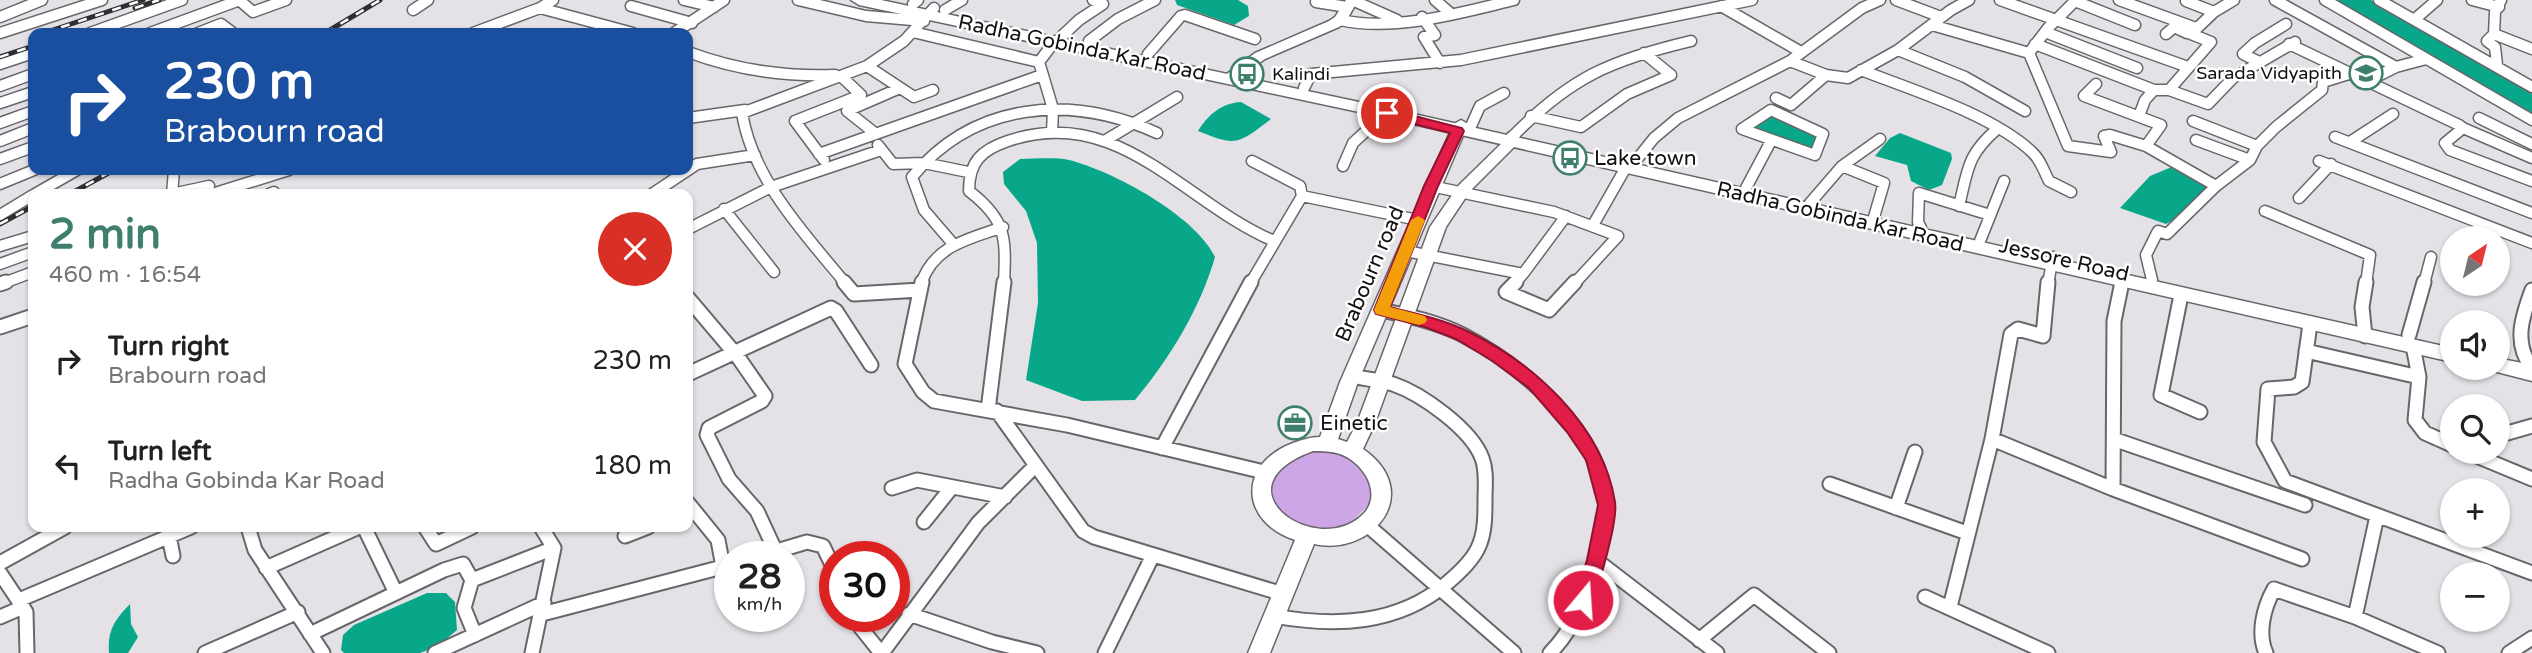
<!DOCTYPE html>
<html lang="en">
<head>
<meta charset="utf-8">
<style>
  body { margin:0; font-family:"Varela Round",sans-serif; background:#f2f2f2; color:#202124; height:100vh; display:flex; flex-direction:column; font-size:26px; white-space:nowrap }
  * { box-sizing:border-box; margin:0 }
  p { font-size:23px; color:#757577 }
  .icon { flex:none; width:38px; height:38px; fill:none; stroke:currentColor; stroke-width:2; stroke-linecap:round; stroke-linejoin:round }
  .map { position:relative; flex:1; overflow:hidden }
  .drawer { position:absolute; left:28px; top:189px; width:665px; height:343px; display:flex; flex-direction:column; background:#fff; border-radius:14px; box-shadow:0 2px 5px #0004 }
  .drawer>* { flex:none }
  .banner { position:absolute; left:28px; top:28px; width:665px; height:147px; border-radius:14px; box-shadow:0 2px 5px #0004; background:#1a4fa0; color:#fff; overflow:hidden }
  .needle { width:46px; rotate:35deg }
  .buttons { position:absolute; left:2440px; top:226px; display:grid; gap:14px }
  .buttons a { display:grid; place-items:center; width:70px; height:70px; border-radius:50%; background:#fff; box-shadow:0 2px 5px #0004; font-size:35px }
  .speed { position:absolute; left:714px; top:541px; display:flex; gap:14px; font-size:35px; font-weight:700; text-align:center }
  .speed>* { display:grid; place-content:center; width:91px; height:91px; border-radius:50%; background:#fff; box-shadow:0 2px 5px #0004; line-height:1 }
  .speed small { font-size:18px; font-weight:400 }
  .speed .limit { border:10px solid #d22; background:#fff; color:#111 }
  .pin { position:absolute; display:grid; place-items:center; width:60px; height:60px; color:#fff; margin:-30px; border:4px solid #fff; border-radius:50%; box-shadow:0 2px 7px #0007 }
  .me { position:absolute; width:77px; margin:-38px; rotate:18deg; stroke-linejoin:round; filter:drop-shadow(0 0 5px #0008) }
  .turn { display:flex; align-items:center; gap:24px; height:147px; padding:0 21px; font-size:32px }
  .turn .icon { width:91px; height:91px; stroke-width:2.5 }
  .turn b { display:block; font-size:49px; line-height:60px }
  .round { display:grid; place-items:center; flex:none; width:74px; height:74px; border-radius:37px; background:#f2f2f2 }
  .summary { display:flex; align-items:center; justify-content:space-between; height:119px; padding:0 21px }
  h1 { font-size:42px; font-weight:700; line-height:52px; color:#3f7f6e }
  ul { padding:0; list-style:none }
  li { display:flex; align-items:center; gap:21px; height:105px; padding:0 21px }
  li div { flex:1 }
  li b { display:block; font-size:26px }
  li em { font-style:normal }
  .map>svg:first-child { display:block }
  .green { fill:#cda6e5 }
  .water { fill:#09a789 }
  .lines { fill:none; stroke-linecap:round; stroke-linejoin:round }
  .street-far1-casing { stroke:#69666b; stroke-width:13 }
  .street-casing { stroke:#69666b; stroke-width:17 }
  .secondary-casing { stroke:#69666b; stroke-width:3 }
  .primary-casing { stroke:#69666b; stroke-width:3 }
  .street-far1 { stroke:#fff; stroke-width:10 }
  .street { stroke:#fff; stroke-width:13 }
  .secondary { fill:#fff; fill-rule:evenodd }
  .primary { fill:#fff; fill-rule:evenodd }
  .rail-casing { stroke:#2f2e31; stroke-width:5 }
  .rail { stroke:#fff; stroke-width:2.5; stroke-dasharray:9; stroke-linecap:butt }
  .route { fill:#e11d48; stroke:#92132f; stroke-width:2 }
  .slow { fill:#f59e0b }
  .labels { text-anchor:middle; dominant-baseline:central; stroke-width:5; stroke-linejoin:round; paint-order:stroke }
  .far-poi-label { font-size:18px; fill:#111012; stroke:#fff; text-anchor:end }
  .street-label { font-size:21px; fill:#111012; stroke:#fff }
  .poi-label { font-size:21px; fill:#111012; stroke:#fff; text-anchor:start }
</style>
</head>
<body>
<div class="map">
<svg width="2532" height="653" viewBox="0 0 2532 653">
  <rect width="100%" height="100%" fill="#e5e2e7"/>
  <path class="green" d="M1312,450C1331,451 1363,451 1370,475C1372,483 1370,495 1370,504L1353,520L1335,531C1321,528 1304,527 1291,520C1285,517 1276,507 1274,500C1266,467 1287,461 1312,450Z"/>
  <path class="water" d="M1175,0H1238L1248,6L1249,16L1234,25L1177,5Z
    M2324,0H2371L2532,91V120Z
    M1241,102L1271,119C1238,144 1237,147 1198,131C1208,115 1221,103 1241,102Z
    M1770,114L1819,134L1812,151L1750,128Z
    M1900,133L1951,153L1952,159L1942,185L1929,190L1911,181L1907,165L1875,156L1890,138Z
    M1020,159C1035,159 1054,157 1069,160C1113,171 1196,216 1215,257C1200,309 1170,358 1135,400L1082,401L1026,380L1038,303L1037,243L1026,211L1004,184L1003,172Z
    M2174,166L2210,183L2175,219L2166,224L2120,208L2150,176Z
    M427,593H446L455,602L457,630L438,646L420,653H344L341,650L343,635L354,625Z
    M130,604L131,624L138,637L128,653H109C107,631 115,619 130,604Z"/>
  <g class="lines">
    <defs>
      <path id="street-far1" d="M239,0L253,12L286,0
        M684,0L714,7
        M798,0L866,16L924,21
        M1352,0L1397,20
        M1435,0L1450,13
        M1896,0L1941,17
        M2000,0L2188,67
        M2076,0L2048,28L2029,53L2068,146L2111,152L2104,136L2110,135L2146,146L2216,186
        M2119,0L2196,28
        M2275,0L2396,67
        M2325,0L2532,120
        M2379,0L2532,87
        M2472,0L2499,7
        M2075,1L2135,25
        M2186,1L2214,12
        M1316,2L1347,7
        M913,4L918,0
        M631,6L692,23
        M1721,6L1801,52
        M540,8L633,33
        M413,10L428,0
        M945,10L962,0
        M0,17L42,0
        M1422,17L1435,35L1424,37L1440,63
        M2415,19L2437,0
        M1340,20C1395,32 1460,13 1514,0
        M1932,25L2029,53
        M913,32L1039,62
        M2045,32L2137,68
        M0,33L102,0
        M90,33L182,0
        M150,33L240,0
        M198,33L221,24L233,33
        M473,33L540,8L553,0
        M674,33L724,0
        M2166,34L2174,27L2187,33
        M2494,34L2532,49
        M1062,36L1079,20L1103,4L1093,0
        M1089,41L1118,19L1155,0
        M2035,44L2154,90H2169L2208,104L2233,78L2295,42
        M2289,44L2459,125L2463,128L2445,143L2450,150L2532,181
        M1898,50L1965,77L2025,111
        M688,52C736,70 783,77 835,75
        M1148,54L1181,16L1185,15L1255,39
        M1790,61L1826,75L1848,78L1898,50L1951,10L1969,0
        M2259,62L2243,54L2255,43L2286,24
        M0,64L33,53
        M2497,65L2495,47L2487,41L2494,34L2495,12L2501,0
        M867,66L914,97L933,90
        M1861,70C1912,90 1994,115 2033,153C2042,162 2043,170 2049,181L2071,192
        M2366,82L2396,67L2426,59
        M2096,84L2084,96L2161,125L2146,146
        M0,86L33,74
        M1304,88L1311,74L1461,60L1752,0
        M2169,90L2211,42L2191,34L2214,12L2234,0
        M1776,98L1791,105L1826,75
        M0,103L33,92
        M1771,110L1823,134L1815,155L1742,129Z
        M1531,116L1581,127L1627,94L1671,75L1644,53
        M2139,116L2145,100L2154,90
        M688,118L745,110
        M2479,118L2532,144
        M2193,121L2257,146
        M0,123L33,111
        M1471,126L1480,106L1504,93
        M2463,128L2532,158
        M1052,133L1053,109L1039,62L1055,41
        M876,134L847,111L900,88
        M1513,136C1571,77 1611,60 1691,41
        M2335,137L2532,213
        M1106,140L1177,97
        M2196,140L2250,160
        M0,141L33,128
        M2350,142L2393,114
        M878,145L893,164L924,163L968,172
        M819,154L1042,75
        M0,159L33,147
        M824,160L795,121L861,95L842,77
        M2319,161L2532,243
        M1634,163L1654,138L1678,118L1790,61L1862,8L1880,0
        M1343,166L1353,143L1391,108
        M1842,166L1884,183L1874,217
        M0,184L34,170
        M1431,186L1554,212L1618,236L1574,284
        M1746,188L1771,141
        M35,194L77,170
        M172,194L209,186
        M172,194L174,170
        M212,194L289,170
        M269,194L274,192
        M652,194L697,164L755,155
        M1302,196L1418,220
        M2299,198L2331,164
        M1810,203L1842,166L1880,139
        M1959,206C1968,169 1967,155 1997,129
        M724,209L774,272
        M2265,211L2370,255L2366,284
        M0,215L33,195
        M1593,225L1625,169
        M1921,228L1918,222L1919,193L1990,215
        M688,229L771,187L881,150
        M1980,241L2004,181
        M954,245L924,210L912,177C975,101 1071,94 1157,133
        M0,246L33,236
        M1406,251L1523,274L1566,216
        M0,264L33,252
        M2152,280L2146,255L2158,231L2167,234L2216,186L2250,160L2257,146L2276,127L2322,90L2323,82L2352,73
        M1,284L33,272
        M846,284C804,233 753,180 742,113L867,66L904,41L934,8
        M921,284C934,245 969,239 1003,227
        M1004,284C1006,238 1007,220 969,191C969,162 981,150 1008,141C1118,103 1184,203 1274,241
        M1250,284L1302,196L1300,186L1252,161
        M1514,284L1523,274
        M2048,284L2053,257
        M2121,284L2122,273
        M2424,284L2431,257"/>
      <path id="street" d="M844,282L854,294L920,290
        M922,282L905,364L923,392L934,401L1067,425L1264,472
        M1516,282L1506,292L1549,310L1575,282
        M0,284L6,282
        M2532,290C2522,317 2513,343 2532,368
        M2181,295L2161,395L2200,412
        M688,298L738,357L765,396L762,401L709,428L707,435L729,479L757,511L776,552
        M1381,310C1409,316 1437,322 1463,335C1522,366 1602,433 1606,505C1607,526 1600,549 1594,568C1584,600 1574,629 1550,653
        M2310,324L2302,382L2294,387L2268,389L2264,442L2285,481L2532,573
        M0,327L33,316
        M2409,335L2424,282
        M2365,336L2362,307L2366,282
        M2413,346L2419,377L2415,420L2425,433L2452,445
        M2306,351L2419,377
        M688,374L831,308L836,311L871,365
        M988,410L1004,282
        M997,411L1083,531L1094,537L1283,594
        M2497,436L2532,426
        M1992,439L2113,489L2302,559
        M2116,440L2305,505
        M1162,448L1251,282
        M2467,452L2532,479
        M1830,484L1967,533
        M892,488L917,480L1005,497
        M2113,489L2114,321L2122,282
        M688,503L718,540L723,567
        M1896,508L1915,452
        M924,522L952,487
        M1366,524L1514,653
        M248,527L255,550L323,653
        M364,527L396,593
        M425,527L436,544L472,527
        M169,536L173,556
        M625,536L648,527
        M760,556L807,542L823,546L835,571
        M1596,560L1717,653
        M0,563L65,527
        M266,568L359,527
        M0,573L26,612L27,653
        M472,580L554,548
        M1925,597L2048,653
        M19,600L191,527
        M1950,607L1992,439L2011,334L2018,329L2043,336L2048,282
        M542,614L730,565
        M909,614L992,642L1037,653
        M856,616L861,628L881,653
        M1274,616C1335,627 1397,625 1446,584C1458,574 1472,561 1478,548C1485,534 1485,516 1485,500C1485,486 1487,471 1482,458C1471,429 1422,394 1393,384C1379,380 1365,379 1351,376
        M0,617L23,607
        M2355,617L2438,653
        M310,634L444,570L463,564L472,580L464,608L475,635
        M1699,640L1754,595L1829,653
        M205,653L298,612
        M435,653L544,603
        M532,653L554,548L541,527
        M882,653L978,523L1034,467
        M1105,653L1153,555
        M2266,653C2257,633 2264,607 2274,589L2355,617L2377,516
        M2509,653L2532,638"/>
      <path id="secondary" d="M1346,0H1358L1345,23L1339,27L1265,59L1232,82L1227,83L1220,79L1255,53L1329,21L1335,17Z
        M1461,120L1468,124L1358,382L1338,439L1347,442L1357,423L1430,227L1459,185L1503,142L1508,133H1518L1520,136L1514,147L1470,191L1446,227L1375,423L1363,449C1425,492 1373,557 1314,544L1270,653H1248L1295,540C1240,522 1237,464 1293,443C1302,440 1310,437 1320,437L1340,382L1436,163L1454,124ZM1313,451C1322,451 1331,451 1340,454C1365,463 1385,497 1360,517C1313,557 1215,487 1313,451Z"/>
      <path id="primary" d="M851,0H881L1387,108L2452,348V362L1387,118L859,5Z
        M2497,358L2532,365V381L2489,370L2488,368H2497Z"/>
    </defs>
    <use href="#street-far1" class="street-far1-casing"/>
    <use href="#street" class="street-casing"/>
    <use href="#secondary" class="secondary-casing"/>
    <use href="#primary" class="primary-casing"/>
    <use href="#street-far1" class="street-far1"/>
    <use href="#street" class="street"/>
    <use href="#secondary" class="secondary"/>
    <use href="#primary" class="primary"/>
    <defs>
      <path id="rail" d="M135,8L159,0
        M44,33L143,0
        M325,33L380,0
        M0,57L33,46
        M70,194L114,170
        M0,224L33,206"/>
    </defs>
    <use href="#rail" class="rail-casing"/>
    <use href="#rail" class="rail"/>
  </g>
  <path class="route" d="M1387,109L1462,128L1464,131L1438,186L1390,307C1416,314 1443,319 1467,331C1534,363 1603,426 1615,502C1618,521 1599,587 1590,605L1583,607L1577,605L1574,600L1587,560L1598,505L1586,460L1567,432L1529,388L1491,360L1456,339L1425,327L1376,314L1374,310L1424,186L1450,133L1382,116V111Z"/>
  <path class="slow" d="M1418,216L1425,220L1390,307L1425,316L1427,320L1425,323L1419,325L1376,314L1374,310L1411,220Z"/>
  <defs>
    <symbol id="school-ring" viewBox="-11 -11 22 22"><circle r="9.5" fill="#fff" stroke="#3f7f6e" stroke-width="1.5"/><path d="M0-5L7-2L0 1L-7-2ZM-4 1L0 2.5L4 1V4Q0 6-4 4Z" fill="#3f7f6e"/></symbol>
    <symbol id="bus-ring" viewBox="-11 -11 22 22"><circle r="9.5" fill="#fff" stroke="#3f7f6e" stroke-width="1.5"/><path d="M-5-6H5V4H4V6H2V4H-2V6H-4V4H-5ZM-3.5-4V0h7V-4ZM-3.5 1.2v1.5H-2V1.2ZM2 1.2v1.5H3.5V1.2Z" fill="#3f7f6e"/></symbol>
    <symbol id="office-ring" viewBox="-11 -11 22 22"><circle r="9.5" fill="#fff" stroke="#3f7f6e" stroke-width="1.5"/><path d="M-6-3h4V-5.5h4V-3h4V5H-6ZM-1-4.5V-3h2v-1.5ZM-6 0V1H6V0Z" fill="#3f7f6e"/></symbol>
  </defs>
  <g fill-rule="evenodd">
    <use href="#school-ring" x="2347" y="54" width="38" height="38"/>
    <use href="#bus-ring" x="1228" y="55" width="38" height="38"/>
    <use href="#bus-ring" x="1551" y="139" width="38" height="38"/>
    <use href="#office-ring" x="1276" y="404" width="38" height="38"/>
  </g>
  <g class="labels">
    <g class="far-poi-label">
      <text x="2342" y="73">Sarada Vidyapith</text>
      <text x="1272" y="74" text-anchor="start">Kalindi</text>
    </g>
    <g class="street-label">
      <text transform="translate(1082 48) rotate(12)">Radha Gobinda Kar Road</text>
      <text transform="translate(1840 217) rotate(13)">Radha Gobinda Kar Road</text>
      <text transform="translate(2064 260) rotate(13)">Jessore Road</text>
      <text transform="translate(1370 274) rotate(-67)">Brabourn road</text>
    </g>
    <g class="poi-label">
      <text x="1594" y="158">Lake town</text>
      <text x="1320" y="423">Einetic</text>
    </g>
  </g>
</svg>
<div class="buttons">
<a><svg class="needle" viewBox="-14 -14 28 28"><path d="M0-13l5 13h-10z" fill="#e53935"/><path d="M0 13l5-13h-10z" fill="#757577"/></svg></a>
<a><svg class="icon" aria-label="sound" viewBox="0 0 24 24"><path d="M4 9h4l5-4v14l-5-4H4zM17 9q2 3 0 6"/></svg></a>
<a><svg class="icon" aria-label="search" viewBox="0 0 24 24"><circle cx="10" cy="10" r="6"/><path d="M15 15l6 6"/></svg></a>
<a>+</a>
<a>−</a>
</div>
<div class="speed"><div>28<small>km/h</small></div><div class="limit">30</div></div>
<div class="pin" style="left:1387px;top:113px;background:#d93025"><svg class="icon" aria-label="arrive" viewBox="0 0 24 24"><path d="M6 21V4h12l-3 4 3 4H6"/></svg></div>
<svg class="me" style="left:1583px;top:600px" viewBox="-20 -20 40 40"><circle r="17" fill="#e11d48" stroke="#fff" stroke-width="3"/><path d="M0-11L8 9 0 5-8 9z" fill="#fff"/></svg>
<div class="banner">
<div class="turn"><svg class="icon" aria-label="right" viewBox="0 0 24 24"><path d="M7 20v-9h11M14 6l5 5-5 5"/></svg><div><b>230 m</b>Brabourn road</div></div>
</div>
<section class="drawer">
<div class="summary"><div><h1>2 min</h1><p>460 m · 16:54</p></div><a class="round" style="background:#d93025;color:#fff"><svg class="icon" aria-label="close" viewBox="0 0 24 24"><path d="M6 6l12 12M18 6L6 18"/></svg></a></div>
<ul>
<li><svg class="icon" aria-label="right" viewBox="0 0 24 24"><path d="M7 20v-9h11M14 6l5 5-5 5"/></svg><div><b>Turn right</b><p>Brabourn road</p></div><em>230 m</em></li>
<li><svg class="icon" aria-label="left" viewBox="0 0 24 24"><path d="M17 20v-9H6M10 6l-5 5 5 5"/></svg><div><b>Turn left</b><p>Radha Gobinda Kar Road</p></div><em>180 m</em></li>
</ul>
</section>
</div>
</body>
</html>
